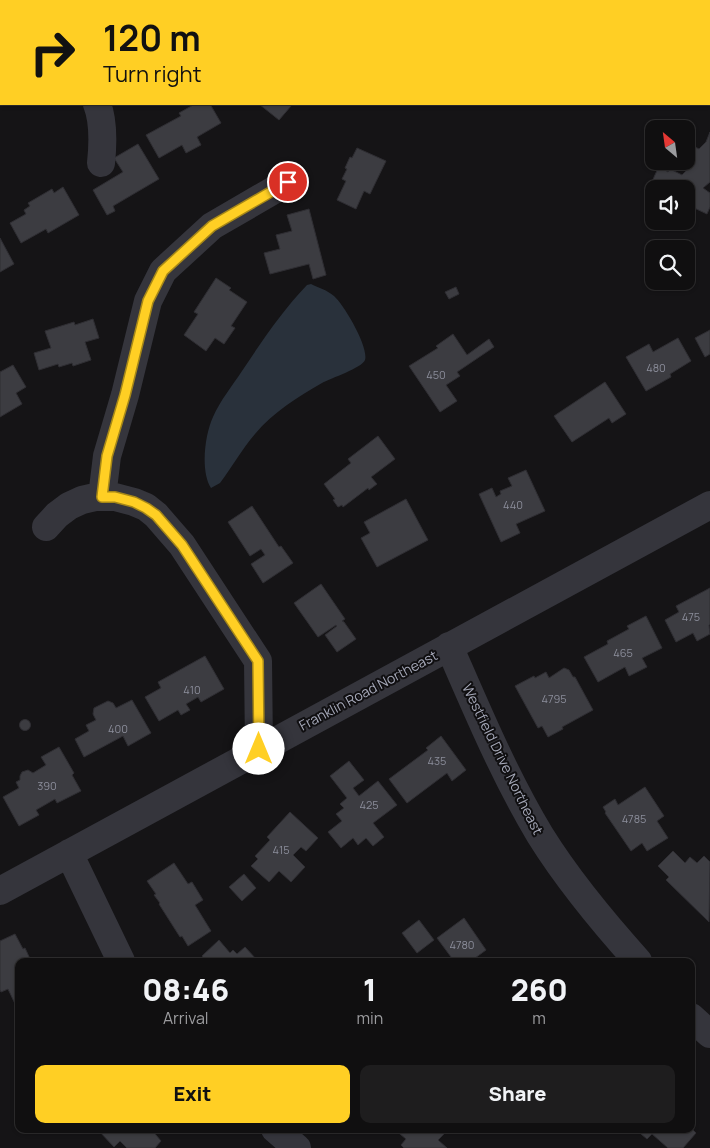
<!DOCTYPE html>
<html lang="en">
<head>
<meta charset="utf-8">
<style>
  body { margin:0; font-family:Manrope,sans-serif; background:#1e1d1e; color:#f1f3f6; height:100vh; display:flex; flex-direction:column; font-size:19px; white-space:nowrap }
  * { box-sizing:border-box; margin:0 }
  p { font-size:16px; color:#9c9c9f }
  .icon { flex:none; width:28px; height:28px; fill:none; stroke:currentColor; stroke-width:2; stroke-linecap:round; stroke-linejoin:round }
  .map { position:relative; flex:1; overflow:hidden }
  .sheet { position:absolute; left:15px; top:958px; width:680px; height:175px; display:flex; flex-direction:column; background:#100f10; border-radius:10px; box-shadow:0 1px 4px #0004,0 0 0 1px #302f30 }
  .sheet>* { flex:none }
  .banner { position:absolute; left:0px; top:0px; width:710px; height:105px; box-shadow:0 1px 4px #0004,0 0 0 1px #302f30; background:#ffcf24; color:#111; overflow:hidden }
  .needle { width:32px; rotate:331deg }
  .fabs { position:absolute; left:645px; top:120px; display:grid; gap:10px }
  .fabs a { display:grid; place-items:center; width:50px; height:50px; border-radius:10px; background:#100f10; box-shadow:0 1px 4px #0004,0 0 0 1px #302f30; font-size:25px }
  .pin { position:absolute; display:grid; place-items:center; width:42px; height:42px; color:#fff; margin:-21px; border:2px solid #fff; border-radius:50%; box-shadow:0 1px 5px #0007 }
  .me { position:absolute; width:55px; margin:-28px; rotate:0deg; stroke-linejoin:round; filter:drop-shadow(0 0 4px #0008) }
  .turn { display:flex; align-items:center; gap:18px; height:105px; padding:0 20px; font-size:22px }
  .turn .icon { width:65px; height:65px; stroke-width:2.5 }
  .turn b { display:block; font-size:35px; line-height:42px }
  .eta { display:flex; justify-content:space-evenly; align-items:center; height:85px; text-align:center }
  .eta b { font-size:30px; font-weight:800; line-height:35px }
  .button { display:flex; gap:10px; margin-top:auto; padding:10px 20px }
  .button a { flex:1; height:58px; border-radius:10px; background:#ffcf24; color:#111; font-size:20px; font-weight:800; line-height:58px; text-align:center }
  .button a+a { background:#1e1d1e; color:#f1f3f6 }
  .map>svg:first-child { display:block }
  .water { fill:#29313b }
  .building { fill:#3c3c41; stroke:#2f2e33 }
  .lines { fill:none; stroke-linecap:round; stroke-linejoin:round }
  .minor { stroke:#35353c; stroke-width:28 }
  .route-casing { stroke:#a68717; stroke-width:12 }
  .route { stroke:#ffcf24; stroke-width:9 }
  .labels { text-anchor:middle; dominant-baseline:central; stroke-width:4; stroke-linejoin:round; paint-order:stroke }
  .number-label { font-size:11px; fill:#8b8d9a }
  .street-label { font-size:14px; fill:#a5a8b8; stroke:#100f11 }
</style>
</head>
<body>
<div class="map">
<svg width="710" height="1148" viewBox="0 0 710 1148">
  <rect width="100%" height="100%" fill="#151416"/>
  <path class="water" d="M311,284C319,288 327,290 334,296C344,305 369,347 365,360C362,368 331,378 322,383C298,397 273,412 255,434C242,449 232,467 220,483L211,488C200,471 205,434 213,417C220,401 232,386 242,371C262,341 282,311 307,285Z"/>
  <path class="building" d="M195,104H210L221,123L197,137L201,145L186,153L182,145L159,158L146,135L181,116L179,113Z
    M259,104H289L291,106L279,120Z
    M710,132V182L703,188L710,193V207L707,214L690,206L686,211V189H659L651,184L659,166L668,172L670,169L682,175L689,168L683,161H686V148L693,146L699,149L706,142Z
    M138,144L159,179L113,206L115,211L107,215L93,190L123,172L114,158Z
    M357,148L386,161L370,194L364,191L356,209L337,200L346,181L342,179L347,169L345,168L350,157L352,158Z
    M63,187L79,215L48,233L46,229L21,243L10,223L26,214L24,210L30,206L28,203L52,189L54,193Z
    M309,209L326,275L313,279L309,264L270,274L264,253L280,249L276,235L292,231L287,215Z
    M0,238L14,264L0,272Z
    M216,278L231,288L229,290L247,302L231,326L235,328L224,344L215,338L206,351L184,335L198,314L194,312Z
    M456,287L459,294L449,299L445,292Z
    M93,319L99,338L85,342L91,360L73,366L72,363L59,367L58,364L39,370L34,353L51,348L45,331L74,322L75,325Z
    M710,330V354L705,357L695,338Z
    M453,334L467,355L489,339L494,347L457,372L460,376L446,385L457,401L440,412L409,366L438,348L436,346Z
    M678,338L691,361L670,374L671,377L646,391L626,357L649,344L653,352Z
    M13,365L26,387L16,393L22,404L0,417V372Z
    M605,382L626,414L612,423L609,418L572,442L554,416Z
    M378,436L395,459L371,477L377,484L369,490L368,488L343,507L342,505L338,507L333,500L335,499L324,484L351,463L348,459Z
    M526,470L545,511L516,524L520,533L501,542L479,494L492,488L496,497L501,494L500,491L512,486L508,478Z
    M406,499L428,540L377,567L361,538L370,533L364,522Z
    M252,506L279,547L281,546L293,563L263,583L251,564L265,555L261,549L250,556L228,522Z
    M321,584L345,619L342,621L344,622L356,639L337,652L325,635L337,626L336,625L318,637L294,603Z
    M710,588V624L709,625L710,634L697,641L693,633L676,642L665,620L679,612L676,606Z
    M646,616L662,648L642,658L647,667L629,676L625,667L598,682L584,657L608,644L607,641L629,629L627,626Z
    M205,656L224,689L201,702L198,697L186,704L190,710L181,715L178,710L159,721L145,697L161,688L158,682Z
    M564,668L569,670L573,677H575L593,710L562,727L563,729L548,737L542,726L538,728L515,686L534,676L535,678L546,672L549,678Z
    M132,700L151,733L128,746L123,736L84,757L75,739L89,731L86,725L96,720L93,714L94,708L108,701L113,703L116,708Z
    M19.5 725a5.5 5.5 0 1 1 11 0a5.5 5.5 0 1 1-11 0Z
    M441,736L466,770L452,781L447,773L407,803L389,779L428,750L426,748Z
    M59,747L74,773L72,775L81,791L57,803L55,799L36,810L39,815L19,826L3,797L19,788L16,782L20,780V776L22,772L28,770L33,773L46,765L41,757Z
    M349,761L364,780L353,788L359,796L378,781L397,805L373,823L384,837L373,846L366,838L358,845L353,838L341,848L328,832L342,821L336,814L344,808L340,804L347,798L330,776Z
    M645,787L664,816L657,821L668,838L647,851L642,843L631,851L605,813L606,812L603,807L615,799L618,805Z
    M290,812L318,838L306,851L301,847L293,855L305,867L291,882L279,871L269,882L251,866L258,859L255,856L270,840L267,837Z
    M673,851L685,863L690,857L697,863L704,856L710,862L709,922L666,880L669,877L658,866Z
    M174,863L188,884L192,882L203,900L195,905L211,931L188,946L182,936L180,937L159,904L160,903L154,895L156,894L147,881Z
    M244,874L256,888L242,901L229,887Z
    M464,918L486,950L471,961H454L437,938Z
    M419,920L434,940L417,953L402,933Z
    M15,934L23,949L25,948L31,961H19L18,1010L8,989L1,992L0,990V941Z
    M219,940L230,953L233,950L237,954L245,947L257,960L255,961H207L202,956Z
    M691,1128L696,1133L683,1148H668L652,1134L647,1139L635,1129Z
    M101,1129H151L161,1141L155,1148H127L120,1141L114,1147L99,1131Z
    M394,1129H440L445,1133L438,1140L447,1148H404L401,1145L406,1139Z"/>
  <g class="lines">
    <path class="minor" d="M80,1L81,0
      M0,78L1,77
      M97,104C104,122 103,144 101,163
      M102,497L107,456L125,395L148,301L163,271L212,226L288,182
      M46,527L57,515L69,506L82,500L95,497H115L134,502L146,507L156,515L182,545L258,661L259,749
      M449,646C477,710 504,775 540,835C568,880 602,921 638,961
      M69,853L121,961
      M0,891L710,505
      M691,1017L710,1034
      M275,1129L297,1148"/>
  </g>
  <g class="lines">
    <defs>
      <path id="route" d="M259,749L258,661L182,545L156,515L146,508L134,502L115,497H102L107,456L125,395L148,301L163,271L212,226L288,182"/>
    </defs>
    <use href="#route" class="route-casing"/>
    <use href="#route" class="route"/>
  </g>
  <g class="labels">
    <g class="number-label">
      <text x="656" y="367">480</text>
      <text x="436" y="374">450</text>
      <text x="513" y="504">440</text>
      <text x="691" y="616">475</text>
      <text x="623" y="652">465</text>
      <text x="192" y="689">410</text>
      <text x="554" y="698">4795</text>
      <text x="118" y="728">400</text>
      <text x="437" y="760">435</text>
      <text x="47" y="785">390</text>
      <text x="369" y="804">425</text>
      <text x="634" y="818">4785</text>
      <text x="281" y="849">415</text>
      <text x="462" y="944">4780</text>
    </g>
    <g class="street-label">
      <text transform="translate(368 690) rotate(-28)">Franklin Road Northeast</text>
      <text transform="translate(503 759) rotate(64)">Westfield Drive Northeast</text>
    </g>
  </g>
</svg>
<div class="fabs">
<a><svg class="needle" viewBox="-14 -14 28 28"><path d="M0-13l5 13h-10z" fill="#e53935"/><path d="M0 13l5-13h-10z" fill="#9c9c9f"/></svg></a>
<a><svg class="icon" aria-label="sound" viewBox="0 0 24 24"><path d="M4 9h4l5-4v14l-5-4H4zM17 9q2 3 0 6"/></svg></a>
<a><svg class="icon" aria-label="search" viewBox="0 0 24 24"><circle cx="10" cy="10" r="6"/><path d="M15 15l6 6"/></svg></a>
</div>
<div class="pin" style="left:288px;top:182px;background:#d93025"><svg class="icon" aria-label="arrive" viewBox="0 0 24 24"><path d="M6 21V4h12l-3 4 3 4H6"/></svg></div>
<svg class="me" style="left:259px;top:749px" viewBox="-20 -20 40 40"><circle r="19" fill="#fff"/><path d="M0-13L10 11 0 6-10 11z" fill="#ffcf24"/></svg>
<div class="banner">
<div class="turn"><svg class="icon" aria-label="right" viewBox="0 0 24 24"><path d="M7 20v-9h11M14 6l5 5-5 5"/></svg><div><b>120 m</b>Turn right</div></div>
</div>
<section class="sheet">
<div class="eta">
<div><b>08:46</b><p>Arrival</p></div>
<div><b>1</b><p>min</p></div>
<div><b>260</b><p>m</p></div>
</div>
<div class="button"><a>Exit</a><a>Share</a></div>
</section>
</div>
</body>
</html>
